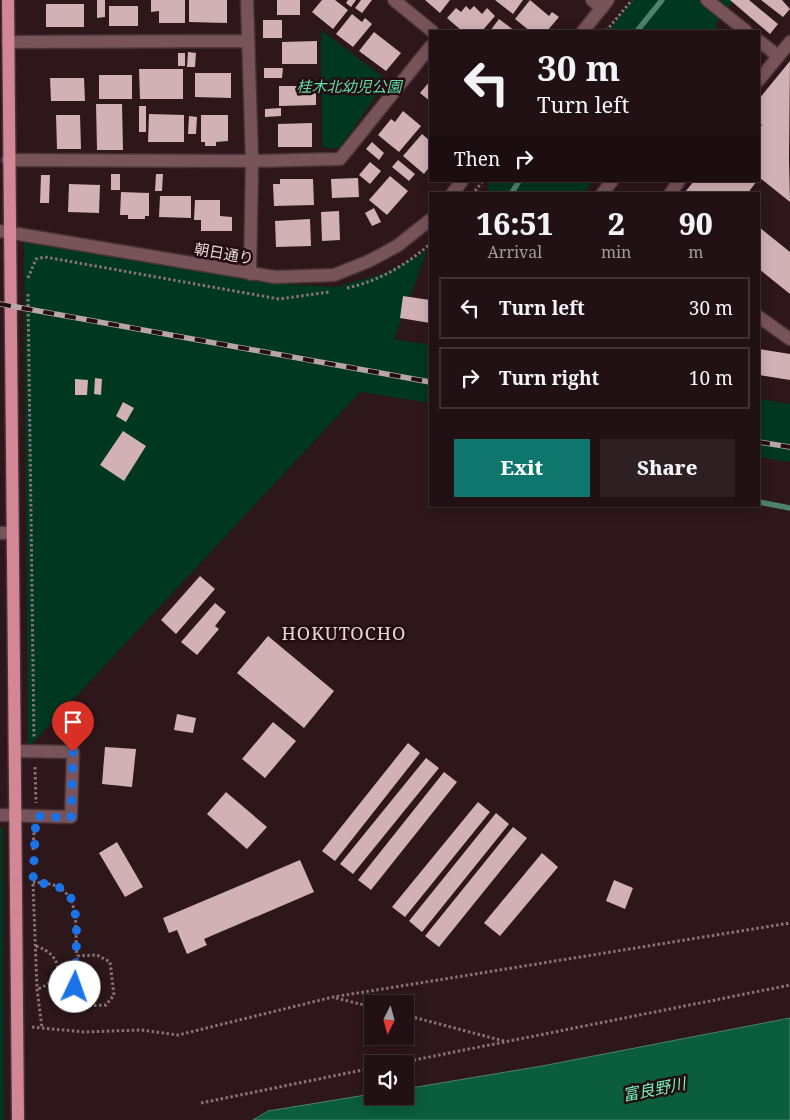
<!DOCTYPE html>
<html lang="en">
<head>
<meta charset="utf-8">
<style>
  body { margin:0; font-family:"Noto Serif","Noto Sans JP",serif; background:#2e1f22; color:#f1f3f6; height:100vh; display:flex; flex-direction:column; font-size:19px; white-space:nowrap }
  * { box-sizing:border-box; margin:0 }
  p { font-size:16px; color:#a29da0 }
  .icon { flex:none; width:28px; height:28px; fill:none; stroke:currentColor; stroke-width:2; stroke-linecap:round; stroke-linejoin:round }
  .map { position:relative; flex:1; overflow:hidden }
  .details { position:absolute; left:429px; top:192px; width:331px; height:315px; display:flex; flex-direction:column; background:#221114; border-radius:0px; box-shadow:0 2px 12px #0003,0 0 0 1px #3f3134 }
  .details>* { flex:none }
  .guide { position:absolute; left:429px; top:30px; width:331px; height:152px; border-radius:0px; box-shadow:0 2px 12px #0003,0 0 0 1px #3f3134; background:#221114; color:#f1f3f6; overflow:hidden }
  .needle { width:32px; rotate:186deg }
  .fabs { position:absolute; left:364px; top:995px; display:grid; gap:10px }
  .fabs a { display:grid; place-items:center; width:50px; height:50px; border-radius:0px; background:#221114; box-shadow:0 2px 12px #0003,0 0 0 1px #3f3134; font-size:25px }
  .pin { position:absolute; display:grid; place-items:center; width:42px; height:42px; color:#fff; margin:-51px -21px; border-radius:50% 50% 50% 0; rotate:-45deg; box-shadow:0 0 5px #0007 }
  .pin .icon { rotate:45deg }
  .me { position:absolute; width:55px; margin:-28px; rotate:3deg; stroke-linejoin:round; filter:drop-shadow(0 0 4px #0008) }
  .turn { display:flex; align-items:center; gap:18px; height:105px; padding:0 25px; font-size:22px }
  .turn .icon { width:65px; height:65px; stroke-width:2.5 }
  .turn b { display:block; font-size:35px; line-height:42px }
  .then { display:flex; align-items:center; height:48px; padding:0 25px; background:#0003; gap:10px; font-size:19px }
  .eta { display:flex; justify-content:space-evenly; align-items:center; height:85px; text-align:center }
  .eta b { font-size:30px; font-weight:800; line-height:35px }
  .cta { display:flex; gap:10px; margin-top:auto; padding:10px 25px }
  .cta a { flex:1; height:58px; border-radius:0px; background:#0f766e; color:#fff; font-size:20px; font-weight:800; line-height:58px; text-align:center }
  .cta a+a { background:#2e1f22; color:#f1f3f6 }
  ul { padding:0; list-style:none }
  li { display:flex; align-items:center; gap:15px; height:62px; margin:0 10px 8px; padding:0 15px; border:2px solid #3f3134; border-radius:0px }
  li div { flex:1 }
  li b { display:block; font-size:19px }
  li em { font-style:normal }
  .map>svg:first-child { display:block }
  .green { fill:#003721 }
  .water { fill:#0a5d3d; stroke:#4d826c }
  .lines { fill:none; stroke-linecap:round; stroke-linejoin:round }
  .stream { stroke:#4d826c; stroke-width:5.5 }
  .building { fill:#d1b1b6 }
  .minor-casing { stroke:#473236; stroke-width:15 }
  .major-casing { stroke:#473236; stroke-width:15 }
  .path { stroke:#867376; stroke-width:3; stroke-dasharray:2.5 2.5; stroke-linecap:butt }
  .minor { stroke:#785359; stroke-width:12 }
  .major { stroke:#d38695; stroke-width:12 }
  .rail-casing { stroke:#b8a5a8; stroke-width:5.5 }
  .rail { stroke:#230d12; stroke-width:4; stroke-dasharray:11; stroke-linecap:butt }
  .route { stroke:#1a73e8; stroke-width:9; stroke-dasharray:0 16.2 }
  .labels { text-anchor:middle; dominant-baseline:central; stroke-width:5; stroke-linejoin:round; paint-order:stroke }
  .park-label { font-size:15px; font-style:italic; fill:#5edfa4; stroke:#230d12 }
  .street-label { font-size:15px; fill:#e8d7d9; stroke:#230d12 }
  .water-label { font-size:16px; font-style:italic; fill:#74f4b7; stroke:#230d12 }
  .quarter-label { font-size:18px; letter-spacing:1px; fill:#e8d7d9; stroke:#230d12 }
</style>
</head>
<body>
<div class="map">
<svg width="790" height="1120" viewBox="0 0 790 1120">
  <rect width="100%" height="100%" fill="#2d171b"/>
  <path class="green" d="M633,0H734L716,23L717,31H608Z
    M321,30L387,80L339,149L322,147Z
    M488,181H593L583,194H488Z
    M24,242L269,283L336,287L385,273L427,251L394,339L430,345V403L360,392L28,748Z
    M759,399L790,404V462L759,457Z
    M0,828H3L4,1120H0Z"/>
  <path class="water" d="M790,1018V1120H253L268,1111L372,1094V1096H405V1089L542,1066Z"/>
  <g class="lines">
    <path class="stream" d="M637,31L662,0
      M511,194L519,181
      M759,502L790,508"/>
  </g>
  <path class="building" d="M97,0H105V17L97,18Z
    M151,0H185V23H159V11L151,12Z
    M189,0H227V23L189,22Z
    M277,0H300V15H277Z
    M322,0H335L348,10L333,29L312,12Z
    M348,0H356L351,7L346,3Z
    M361,0H372L362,13L355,8Z
    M425,0H450L440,13Z
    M495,0H523L513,14Z
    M530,0L549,16L552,12L559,17L547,31H530L515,19Z
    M730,0H749L778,24L770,34Z
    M761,0H782L790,9L783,17Z
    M46,4H84V27H46Z
    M109,6H138V26H109Z
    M466,6L470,10L474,6L482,14L487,8L495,16L482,31H462L447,18L456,8L461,12Z
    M352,14L362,22L365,18L372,24L353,47L336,34Z
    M499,19L515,31H490Z
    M263,20H282V38H263Z
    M374,32L401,53L386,71L359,51Z
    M317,41V64H282V42Z
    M188,52L196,53L195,67H187Z
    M178,53H185V66H178Z
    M790,61L789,159L790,202L760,178L759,180V129L762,125L759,122V99Z
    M264,68H283L282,78H264Z
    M139,69H183V99H140Z
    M195,73H231V98L195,97Z
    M99,75H132V99H99Z
    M50,78H84L85,101H51Z
    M430,81V101L420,93Z
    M279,86H316V105L279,106Z
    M96,104H122L123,150H97Z
    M139,106H146V132H139Z
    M281,108V116L265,117V109Z
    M403,111L421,126L399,152L378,135L391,119L395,122Z
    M149,114L184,115V142H148Z
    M56,115H80L81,149H57Z
    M201,115H228V141L216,142V146H205V142H201Z
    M189,116L197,117L196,134H188Z
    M312,123V147H278V124Z
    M422,134L430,141V166L424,174L403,156Z
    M372,142L384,153L379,160L366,149Z
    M398,160L415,174L409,181L392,167Z
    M370,162L381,171L370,184L359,175Z
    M111,174H120V190H111Z
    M156,174H163L162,191H155Z
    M41,175H50L49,203H40Z
    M390,176L408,191L387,215L369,200Z
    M358,178L359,197L332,198L331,179Z
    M280,179H313L314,205L274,206L273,184H280Z
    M694,181H757L747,194H687L685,192Z
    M69,184L100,185L99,213L68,212Z
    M121,192L149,193V216H145V219H128V215H120Z
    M160,196H191V218L159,217Z
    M195,200H220V216L232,217V231H201V220H194Z
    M374,208L381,222L372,226L365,213Z
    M339,211L340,240L322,241L321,212Z
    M310,219L311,246L276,247L275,221Z
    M759,227L790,252V294L759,269Z
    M403,296L430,300V323L400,318Z
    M759,349L790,354V380L759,375Z
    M95,378L102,379L101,395L94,394Z
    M75,379L88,380L87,395H75Z
    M123,402L134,408L126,422L116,416Z
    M123,431L146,446L124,481L100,465Z
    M200,576L215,589L176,634L161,620Z
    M215,603L226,612L215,626L219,629L197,655L181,642Z
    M268,636L334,691L304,728L237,673Z
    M177,714L196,718L193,733L174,730Z
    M273,722L296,741L265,778L242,759Z
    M408,743L420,753L335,861L322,851Z
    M105,747L136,749L132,787L102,784Z
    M426,758L439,768L353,874L340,864Z
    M444,772L457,782L371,890L358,880Z
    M226,792L267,827L247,849L207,814Z
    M478,802L490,812L405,917L392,907Z
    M496,813L509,824L422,932L409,921Z
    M513,827L527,838L439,947L425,936Z
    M117,842L143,887L125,897L99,853Z
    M542,853L558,867L500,936L484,923Z
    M300,860L314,892L204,939L207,945L187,954L177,930L169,933L163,918Z
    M614,880L633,888L625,909L606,901Z"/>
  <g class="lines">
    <defs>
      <path id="minor" d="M247,0L252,161L250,274
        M394,0L432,31
        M592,0L602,8
        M707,0L746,31
        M583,31L608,0
        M759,41L778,56
        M8,42L248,41
        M759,80L790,42
        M8,160L252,161L340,159L430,47
        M452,194L462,181
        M602,194L612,181
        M670,194L679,181
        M0,231L275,277L334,275L369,261L397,246L430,220
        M759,317L790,339
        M0,533H13
        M0,815L71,817L73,752L16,751"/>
      <path id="major" d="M8,0L18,1120"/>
    </defs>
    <use href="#minor" class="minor-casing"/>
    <use href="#major" class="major-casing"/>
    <path class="path" d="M606,31L632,0
      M475,191L483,181
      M28,278L36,259L45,257L279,299L329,292
      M347,288C379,281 406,265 430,244
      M28,294L34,738
      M35,767L36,803
      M33,850L34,832
      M33,882C40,883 50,883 56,886C82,897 74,933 77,956
      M33,884L37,989L42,1028
      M36,946C63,955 66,980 37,989
      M49,986L52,995L64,999L76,998L86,1006L106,1005L114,995L110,962L97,955L77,956L75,976L76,998
      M336,998L372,1007
      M405,1015L504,1041
      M32,1027L84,1032L141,1030L178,1035L333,997L790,923
      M394,1064L790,985
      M201,1103L372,1068"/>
    <use href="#minor" class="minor"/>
    <use href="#major" class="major"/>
    <defs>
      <path id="rail" d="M0,304L430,382
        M759,442L790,447"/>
    </defs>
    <use href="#rail" class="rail-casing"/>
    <use href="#rail" class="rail"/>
  </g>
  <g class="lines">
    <path class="route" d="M73,752L71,818L36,816L33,882C45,884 61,884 69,895C82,913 74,965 75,987"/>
  </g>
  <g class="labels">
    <g class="park-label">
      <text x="349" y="86">桂木北幼児公園</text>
    </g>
    <g class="street-label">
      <text transform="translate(224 253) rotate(10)">朝日通り</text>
    </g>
    <g class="water-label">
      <text transform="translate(654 1089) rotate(-11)">富良野川</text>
    </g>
    <g class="quarter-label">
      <text x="344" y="633">HOKUTOCHO</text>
    </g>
  </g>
</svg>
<div class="fabs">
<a><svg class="needle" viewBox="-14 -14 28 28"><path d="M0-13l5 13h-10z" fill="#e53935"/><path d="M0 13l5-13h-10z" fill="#a29da0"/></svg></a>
<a><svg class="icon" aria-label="sound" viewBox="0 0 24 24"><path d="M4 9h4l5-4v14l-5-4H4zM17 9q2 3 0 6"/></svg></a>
</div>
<div class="pin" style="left:73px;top:752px;background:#d93025"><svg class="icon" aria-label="arrive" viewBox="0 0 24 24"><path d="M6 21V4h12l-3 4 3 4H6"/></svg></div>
<svg class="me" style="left:75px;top:987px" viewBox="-20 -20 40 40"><circle r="19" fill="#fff"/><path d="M0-13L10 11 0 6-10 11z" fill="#1a73e8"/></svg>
<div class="guide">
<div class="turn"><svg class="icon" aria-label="left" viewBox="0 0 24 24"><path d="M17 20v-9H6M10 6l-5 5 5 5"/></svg><div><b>30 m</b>Turn left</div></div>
<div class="then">Then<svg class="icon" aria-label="right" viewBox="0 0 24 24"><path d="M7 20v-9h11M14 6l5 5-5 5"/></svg></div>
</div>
<section class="details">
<div class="eta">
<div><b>16:51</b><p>Arrival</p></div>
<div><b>2</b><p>min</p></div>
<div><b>90</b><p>m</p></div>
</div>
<ul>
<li><svg class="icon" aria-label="left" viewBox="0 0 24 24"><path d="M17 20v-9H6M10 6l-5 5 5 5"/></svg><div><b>Turn left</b></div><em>30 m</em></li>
<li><svg class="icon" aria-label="right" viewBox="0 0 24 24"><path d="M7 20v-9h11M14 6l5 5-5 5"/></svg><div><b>Turn right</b></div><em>10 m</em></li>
</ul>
<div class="cta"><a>Exit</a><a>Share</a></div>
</section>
</div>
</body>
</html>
